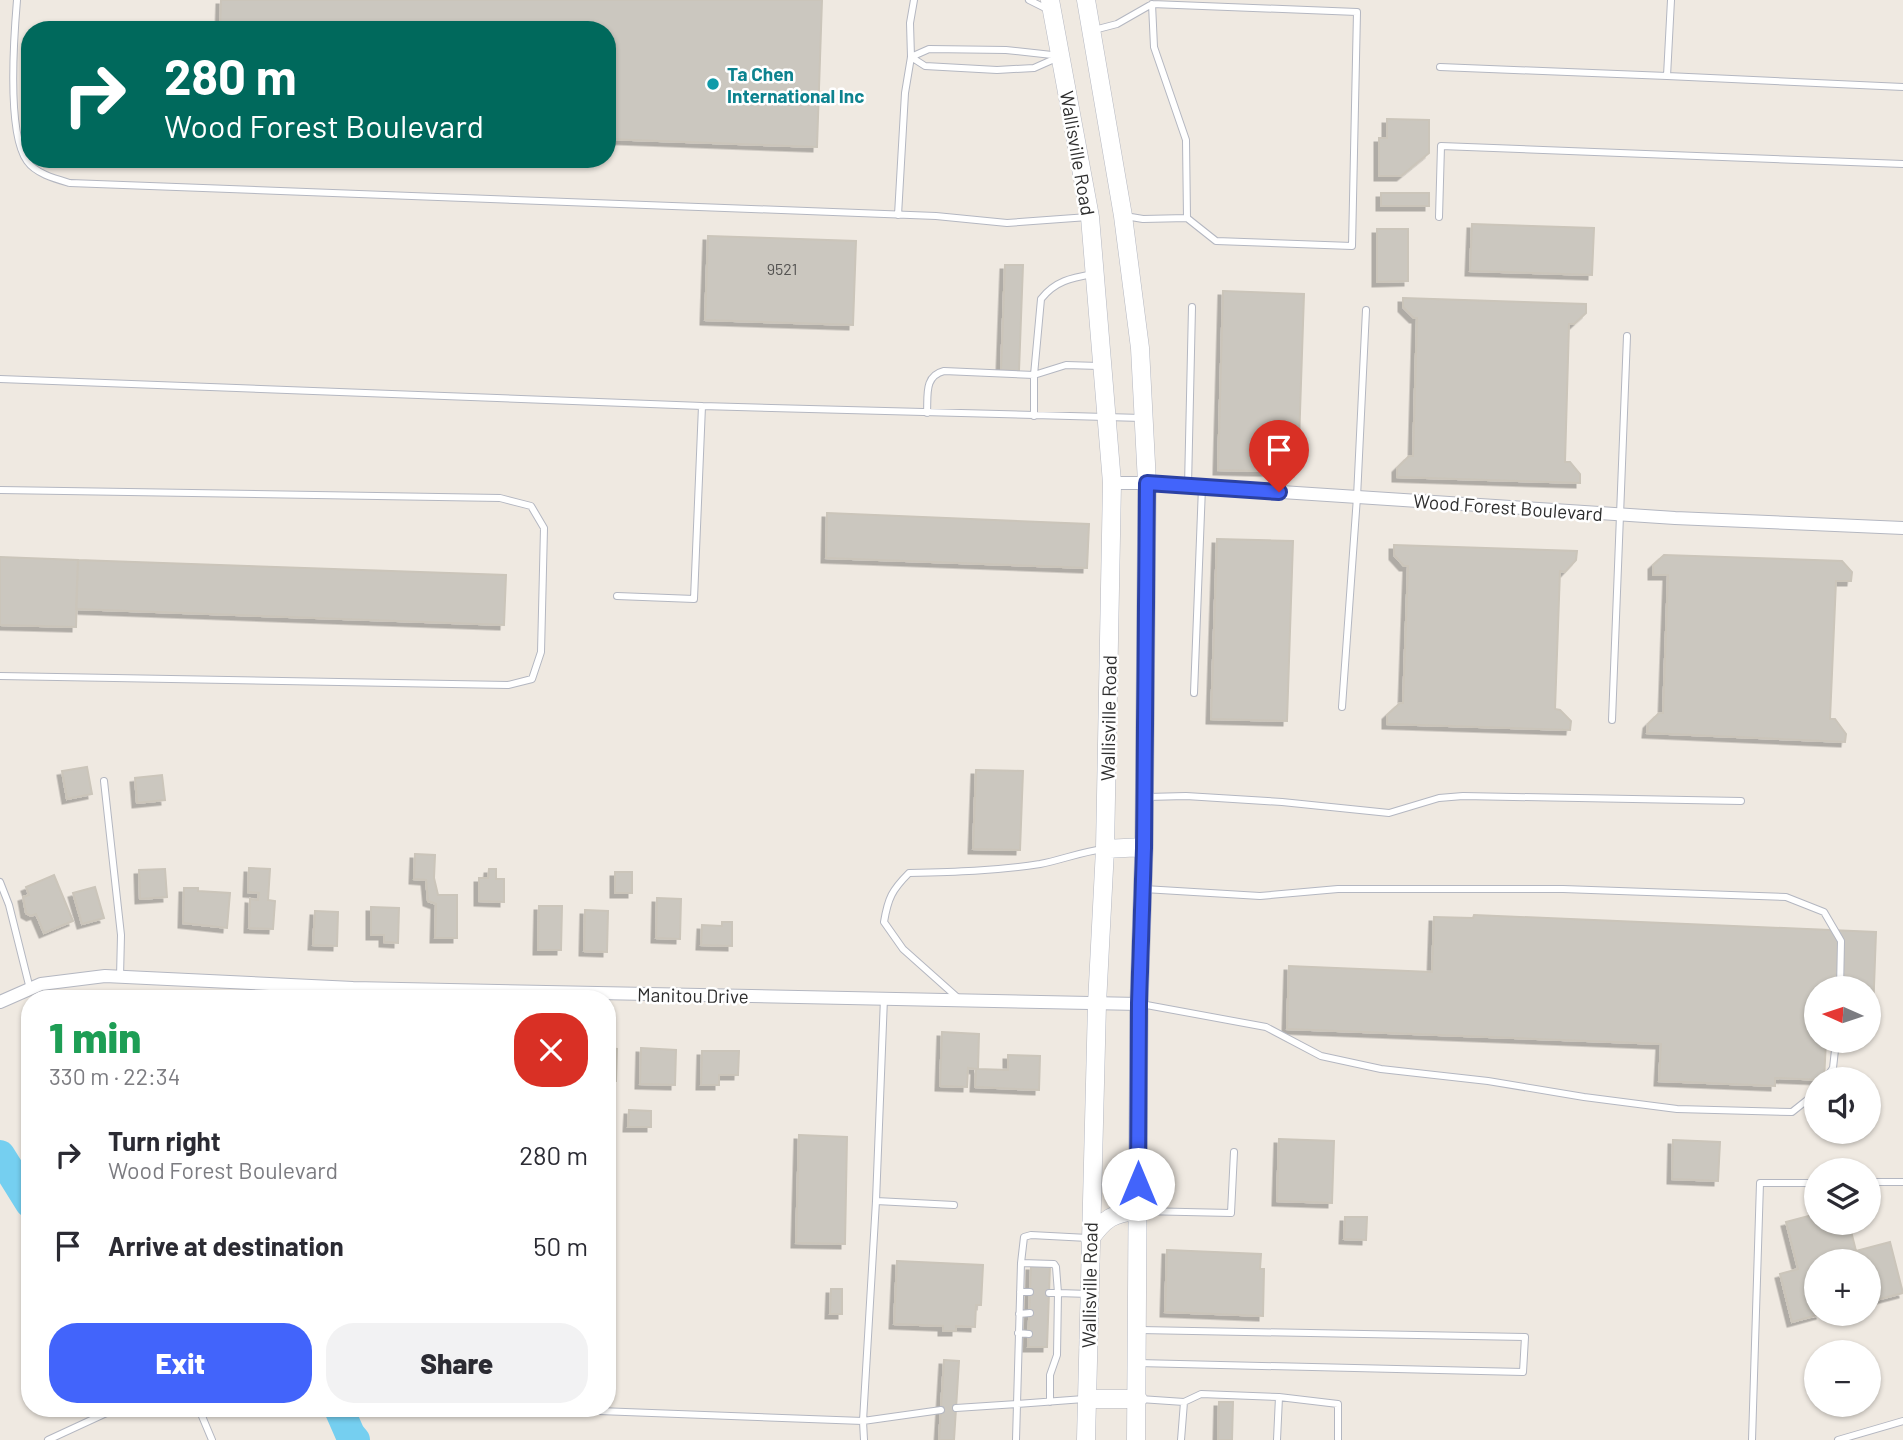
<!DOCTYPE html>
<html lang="en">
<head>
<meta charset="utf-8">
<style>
  body { margin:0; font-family:Barlow,sans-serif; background:#f2f2f3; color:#2b2b33; height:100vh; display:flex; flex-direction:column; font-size:26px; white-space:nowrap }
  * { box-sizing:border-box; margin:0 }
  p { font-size:23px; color:#7c7c81 }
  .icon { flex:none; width:38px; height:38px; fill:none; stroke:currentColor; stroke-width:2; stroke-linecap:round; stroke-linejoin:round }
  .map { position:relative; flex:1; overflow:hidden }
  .details { position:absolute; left:21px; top:990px; width:595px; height:427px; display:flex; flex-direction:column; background:#fff; border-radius:28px; box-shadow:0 2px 5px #0004 }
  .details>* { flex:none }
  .banner { position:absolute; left:21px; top:21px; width:595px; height:147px; border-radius:28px; box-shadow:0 2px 5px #0004; background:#00695c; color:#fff; overflow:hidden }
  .needle { width:46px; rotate:273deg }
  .tools { position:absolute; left:1804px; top:976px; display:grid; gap:14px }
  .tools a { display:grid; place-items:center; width:77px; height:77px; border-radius:50%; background:#fff; box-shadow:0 2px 5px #0004; font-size:35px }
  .pin { position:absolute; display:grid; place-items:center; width:60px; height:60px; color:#fff; margin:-72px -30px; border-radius:50% 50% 50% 0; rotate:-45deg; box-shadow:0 0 7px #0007 }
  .pin .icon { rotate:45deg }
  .me { position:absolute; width:77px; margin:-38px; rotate:0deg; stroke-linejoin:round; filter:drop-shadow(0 0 5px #0008) }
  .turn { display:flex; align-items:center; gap:24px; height:147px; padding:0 28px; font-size:32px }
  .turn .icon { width:91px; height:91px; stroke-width:2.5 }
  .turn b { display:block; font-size:49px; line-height:60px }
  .round { display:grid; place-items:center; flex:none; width:74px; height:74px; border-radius:28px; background:#f2f2f3 }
  .summary { display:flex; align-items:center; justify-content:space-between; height:119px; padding:0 28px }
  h1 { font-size:42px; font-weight:800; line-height:52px; color:#1e9e55 }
  .button { display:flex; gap:14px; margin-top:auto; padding:14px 28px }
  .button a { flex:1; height:80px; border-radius:28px; background:#4264fb; color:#fff; font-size:28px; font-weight:800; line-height:80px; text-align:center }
  .button a+a { background:#f2f2f3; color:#2b2b33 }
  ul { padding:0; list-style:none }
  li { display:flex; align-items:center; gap:21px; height:91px; padding:0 28px }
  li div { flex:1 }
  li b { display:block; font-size:26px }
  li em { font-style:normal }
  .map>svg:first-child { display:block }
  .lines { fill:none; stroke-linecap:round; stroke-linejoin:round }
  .river { stroke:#75cff0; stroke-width:30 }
  .building { fill:#cbc7bf; stroke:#cbc5ba; stroke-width:2; filter:url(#shadow) }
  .lane-casing { stroke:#b4b7c1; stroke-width:8 }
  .street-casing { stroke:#b4b7c1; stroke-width:14 }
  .secondary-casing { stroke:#b4b7c1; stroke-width:19 }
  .lane { stroke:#fff; stroke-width:6 }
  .street { stroke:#fff; stroke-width:12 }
  .secondary { stroke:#fff; stroke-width:18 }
  .route-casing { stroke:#2b41a3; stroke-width:18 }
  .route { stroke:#4264fb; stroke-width:12 }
  .culture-dot { fill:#0f9aa8; stroke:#fff; stroke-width:2.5 }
  .labels { text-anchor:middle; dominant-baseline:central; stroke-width:5; stroke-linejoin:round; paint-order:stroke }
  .number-label { font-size:16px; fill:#555452 }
  .culture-label { font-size:19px; font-weight:bold; fill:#0d838f; stroke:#fff; text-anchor:start }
  .street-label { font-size:19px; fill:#2e2e2e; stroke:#fff }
</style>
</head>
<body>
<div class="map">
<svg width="1903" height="1440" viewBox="0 0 1903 1440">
  <defs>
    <filter id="shadow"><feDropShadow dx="-4.5" dy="4.5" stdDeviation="0" flood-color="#0004"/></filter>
  </defs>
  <rect width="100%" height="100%" fill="#efe9e1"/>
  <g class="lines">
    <path class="river" d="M0,1155L30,1203
      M339,1409L350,1434L355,1440"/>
  </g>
  <path class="building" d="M221,0H822L817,147L607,139V30H220Z
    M1387,119L1429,120V153L1401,176H1379V138H1387Z
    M1381,193H1429V206H1381Z
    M1472,224L1594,228L1592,275L1470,271Z
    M1377,229H1408V281L1377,282Z
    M708,236L856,241L853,325L705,320Z
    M1005,265H1023L1019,371L1001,370Z
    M1223,291L1304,294L1298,472L1218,470Z
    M1403,298L1586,304V313L1574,324H1569L1565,462H1570L1580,474V483L1397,477V468L1409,456H1413L1417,318H1414L1403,307Z
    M827,513L1089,524L1087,568L826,558Z
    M1217,539L1293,541L1287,721L1211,719Z
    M1394,545L1577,551L1576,560L1565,572L1560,571L1555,709L1560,710L1571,721L1570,730L1387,724V715L1400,703H1403L1408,566H1404L1394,555Z
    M1664,555L1842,561L1852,572L1851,581H1836L1830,719H1835L1846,734L1845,742L1647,733L1648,724L1659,713H1663L1668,575H1653V565Z
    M0,557L78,560L76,627L0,625Z
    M78,560L506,575L504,625L76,609Z
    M87,767L92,794L67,799L62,771Z
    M976,770L1023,771L1020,850L973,849Z
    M162,775L165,800L137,803L135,778Z
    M415,854L435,855L434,878L438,895H457V938H435L436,904L428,901L426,880L414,879Z
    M249,868L270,869L268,900L275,901L273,929L249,928L250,899L258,900L259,893L248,892Z
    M165,869L167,897L140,899L139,870Z
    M489,869H496V879H504V902L479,901V878H488Z
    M615,872H632V893H615Z
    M54,875L73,921L44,933L36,914L31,916L26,913L23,897L29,895L26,887Z
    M95,887L104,918L82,924L73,893Z
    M184,888H198V891L230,893L227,928L183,923Z
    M657,898L681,899L680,939L656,938Z
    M539,906H562L561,950H538Z
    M371,907L399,908L398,943L384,942V935H371Z
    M585,910L608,911L607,952L584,951Z
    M315,911L338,912L337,946L313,945Z
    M1474,915L1876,932L1873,1014H1869V989H1816V1041H1826L1824,1080L1775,1078V1086L1659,1081L1661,1044L1287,1029L1289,966L1432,972L1434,917L1473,918Z
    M722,922H732V946L701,945L702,925L722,926Z
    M942,1032L979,1034L978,1069L1008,1070V1055L1040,1056L1039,1090L975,1087L976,1069L968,1068L967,1087L940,1086Z
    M607,1048L617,1049L616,1081L607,1080Z
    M641,1048L676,1050L675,1085L640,1084Z
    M702,1051H739L738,1075H719V1085H701Z
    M629,1110L651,1111V1127H628Z
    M799,1135L847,1137L845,1244L796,1243Z
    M1279,1139L1334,1141L1332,1203L1277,1201Z
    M1673,1140L1720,1142L1718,1181L1672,1179Z
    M1816,1214V1223H1849L1856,1251L1890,1242L1903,1293L1869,1302V1262H1816V1314H1821L1792,1322L1780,1274L1798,1269L1786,1222Z
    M1345,1217H1367L1366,1240L1344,1239Z
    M1167,1250L1261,1254L1260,1269H1264L1263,1316L1165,1312Z
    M897,1261L983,1265L981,1305H976L975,1327L956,1326V1331H943V1326L894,1324Z
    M1031,1266H1050L1047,1347H1028Z
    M831,1289H842V1314H830Z
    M944,1360L959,1361L954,1440H939Z
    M1219,1402H1233L1232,1440H1218Z"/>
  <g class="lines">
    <defs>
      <path id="lane" d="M17,0C14,36 7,133 27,161C36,174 56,179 70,183L936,216L1007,223L1088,217
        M1029,0L1049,10
        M1152,4L1154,47L1186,140L1187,218
        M1094,30L1117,24L1152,4L1357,12L1352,246L1216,241L1187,218L1143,219L1125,216
        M929,49L1006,50L1061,56L1034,68L997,70L925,66L911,57Z
        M1440,67L1667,76L1671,0
        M1667,76L1903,87
        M898,215L905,93L911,57L910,23L914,0
        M1439,217L1441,146L1903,164
        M0,379L702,406L1142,418
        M927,413C928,395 924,376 944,371L1034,375L1066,365L1099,366
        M1034,416V375L1041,299C1055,281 1071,278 1093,274
        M1188,486L1192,307
        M0,490L500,498L531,506L544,528L541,652L532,679L508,685L0,676
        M617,596L694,599L702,406
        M1194,693L1202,487
        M1342,707L1357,497L1366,310
        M1612,720L1627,336
        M104,781L121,935L120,977
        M1147,797L1186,796L1282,802L1389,813L1439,798L1463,796L1741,801
        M0,882L9,905L30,989
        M1144,889L1260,896L1338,889H1563L1786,897L1824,912L1841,941L1840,989
        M884,998L876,1201L863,1421L941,1410
        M958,998L903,949L884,922C888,898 892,890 909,873C953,872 996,871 1040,864C1061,860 1081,852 1103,849
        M1141,1004L1266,1027L1321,1056L1381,1069L1488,1081L1584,1097L1677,1109L1792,1112L1816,1093
        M1825,1080L1833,1068L1836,1041
        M1869,1182H1903
        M876,1201L954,1205
        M1140,1211L1231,1213L1234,1152
        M1020,1292H1030
        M1049,1293H1058L1056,1267L1054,1264L1021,1263L1024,1237L1031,1235L1088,1238
        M1019,1314L1030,1313
        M1018,1333L1029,1334
        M1138,1363L1523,1372L1525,1337L1140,1330
        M1279,1397L1338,1404V1440
        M1140,1399L1184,1402
        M1050,1402V1375L1057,1355L1058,1293L1089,1294
        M956,1408L1017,1404L1021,1263
        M199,1409L212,1440
        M546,1409L863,1421L864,1440
        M48,1440L115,1409
        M1016,1440L1017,1404L1084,1399
        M1181,1440L1184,1402L1201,1394L1279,1397L1277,1440
        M1752,1440L1760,1183H1816
        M1838,1440L1903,1421"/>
      <path id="street" d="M1112,483H1147L1675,518L1903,528
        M0,1002L41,984L105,976L353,988L1139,1004"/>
      <path id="secondary" d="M1050,0L1090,217L1112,483L1105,849L1097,1004L1086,1440
        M1086,0L1123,216L1140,348L1147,483L1144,847L1139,1004L1136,1440
        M1105,849L1144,847
        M1090,1239C1105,1218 1113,1213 1138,1211
        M1087,1399H1138"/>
    </defs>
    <use href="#lane" class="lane-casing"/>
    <use href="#street" class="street-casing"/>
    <use href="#secondary" class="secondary-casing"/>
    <use href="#lane" class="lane"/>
    <use href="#street" class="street"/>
    <use href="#secondary" class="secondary"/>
  </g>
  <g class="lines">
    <defs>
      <path id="route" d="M1138,1184L1139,1003L1144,848L1147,483L1279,492"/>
    </defs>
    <use href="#route" class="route-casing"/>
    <use href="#route" class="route"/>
  </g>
  <circle class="culture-dot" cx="713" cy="84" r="7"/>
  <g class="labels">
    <g class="number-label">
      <text x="782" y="268">9521</text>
    </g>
    <g class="culture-label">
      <text x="727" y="73">Ta Chen<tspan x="727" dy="22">International Inc</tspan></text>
    </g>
    <g class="street-label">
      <text transform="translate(1078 153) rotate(80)">Wallisville Road</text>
      <text transform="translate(1508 507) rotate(4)">Wood Forest Boulevard</text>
      <text transform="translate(1108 718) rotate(-89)">Wallisville Road</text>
      <text transform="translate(693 995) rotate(1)">Manitou Drive</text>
      <text transform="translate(1089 1285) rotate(-89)">Wallisville Road</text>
    </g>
  </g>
</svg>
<div class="tools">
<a><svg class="needle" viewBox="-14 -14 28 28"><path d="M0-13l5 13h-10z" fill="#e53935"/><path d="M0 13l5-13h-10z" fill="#7c7c81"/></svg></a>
<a><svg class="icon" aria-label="sound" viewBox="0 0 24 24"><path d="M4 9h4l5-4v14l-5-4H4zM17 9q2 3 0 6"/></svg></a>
<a><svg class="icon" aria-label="layers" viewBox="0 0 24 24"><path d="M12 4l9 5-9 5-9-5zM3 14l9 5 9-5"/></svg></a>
<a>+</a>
<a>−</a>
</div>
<div class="pin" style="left:1279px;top:492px;background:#d93025"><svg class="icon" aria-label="arrive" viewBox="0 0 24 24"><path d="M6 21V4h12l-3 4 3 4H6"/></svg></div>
<svg class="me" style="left:1138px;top:1184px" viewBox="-20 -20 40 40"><circle r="19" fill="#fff"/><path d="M0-13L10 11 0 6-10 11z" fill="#4264fb"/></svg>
<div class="banner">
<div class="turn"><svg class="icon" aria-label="right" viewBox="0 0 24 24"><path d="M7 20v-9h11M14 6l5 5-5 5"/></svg><div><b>280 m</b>Wood Forest Boulevard</div></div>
</div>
<section class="details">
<div class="summary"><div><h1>1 min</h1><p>330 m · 22:34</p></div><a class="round" style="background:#d93025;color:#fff"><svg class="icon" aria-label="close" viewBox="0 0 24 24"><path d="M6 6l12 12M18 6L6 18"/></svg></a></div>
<ul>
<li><svg class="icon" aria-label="right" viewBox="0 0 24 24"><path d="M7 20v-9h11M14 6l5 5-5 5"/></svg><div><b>Turn right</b><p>Wood Forest Boulevard</p></div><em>280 m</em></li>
<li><svg class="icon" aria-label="arrive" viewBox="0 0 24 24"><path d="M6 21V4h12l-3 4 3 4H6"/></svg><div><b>Arrive at destination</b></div><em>50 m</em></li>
</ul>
<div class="button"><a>Exit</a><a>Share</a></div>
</section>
</div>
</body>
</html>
